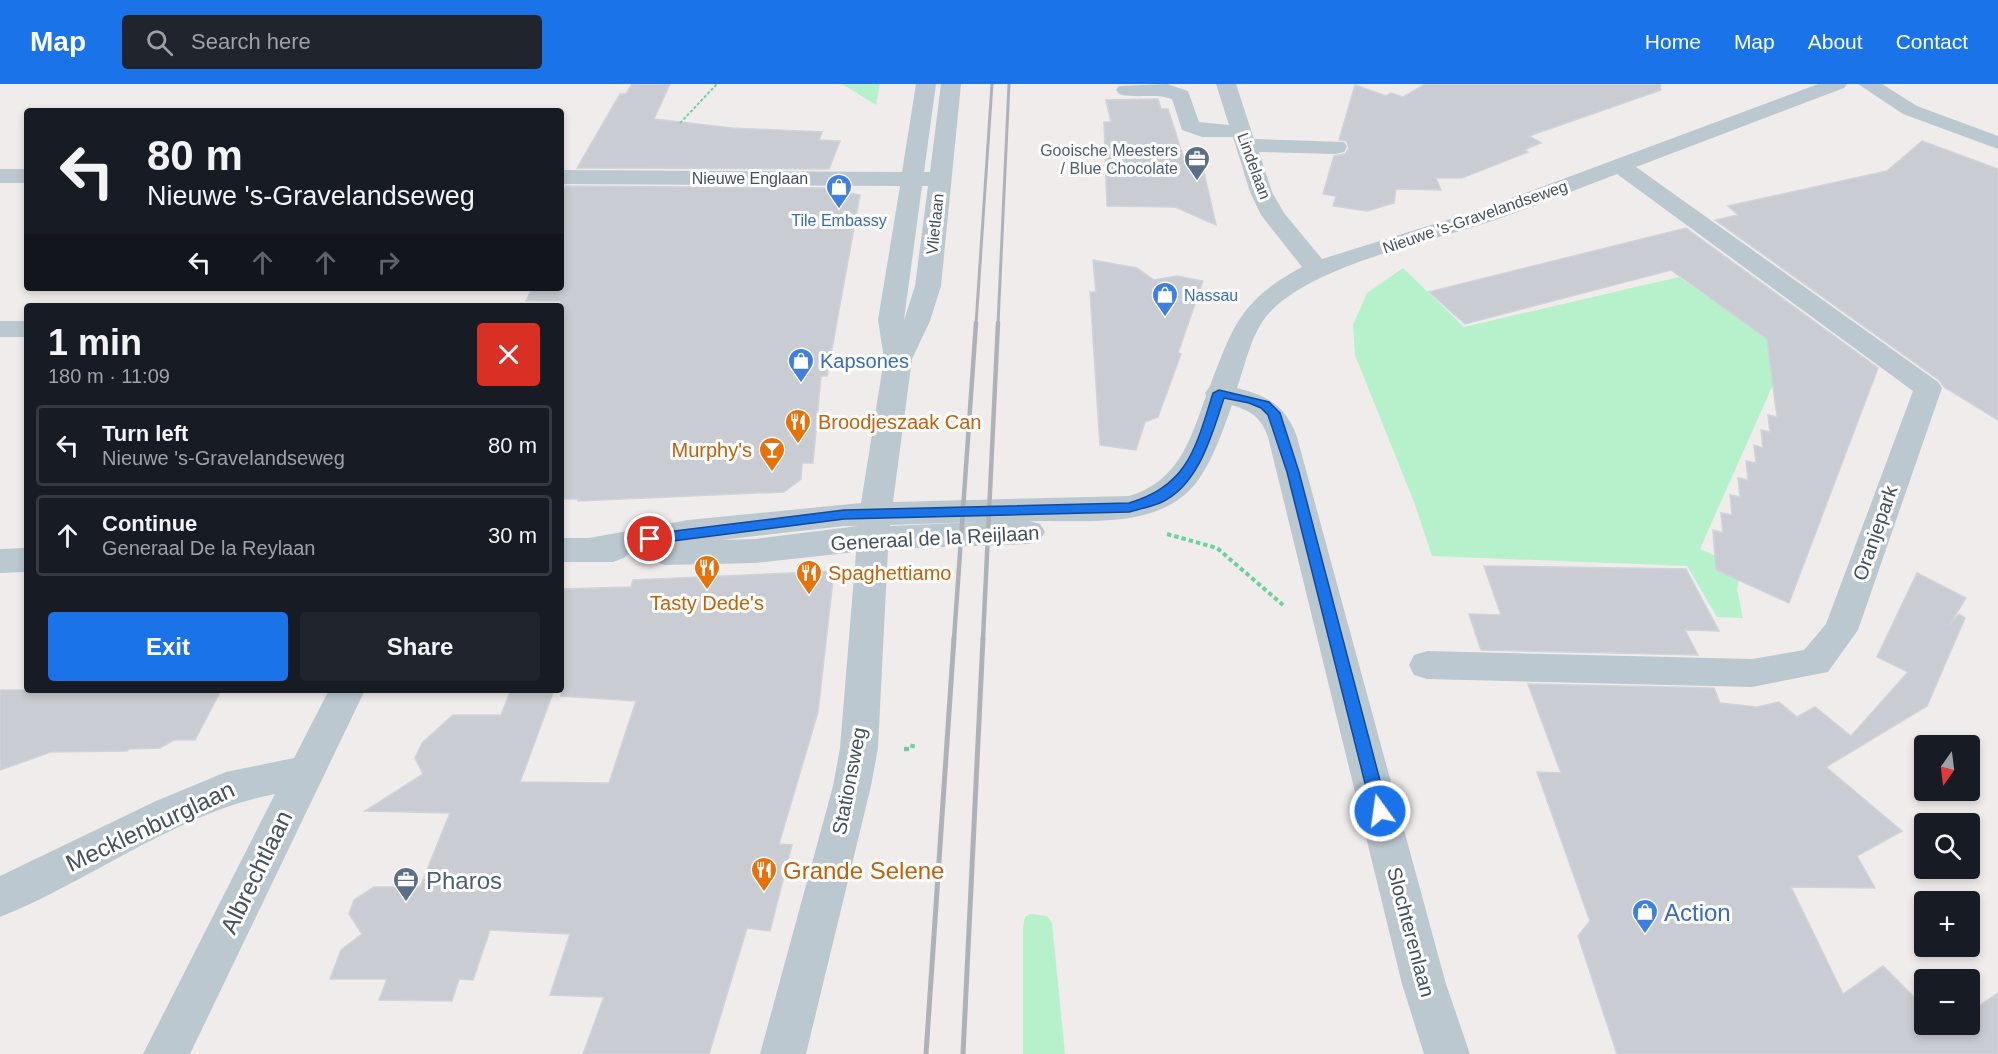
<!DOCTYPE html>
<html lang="en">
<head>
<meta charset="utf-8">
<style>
  body { margin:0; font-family:Helvetica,sans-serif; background:#20242c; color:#f1f3f6; height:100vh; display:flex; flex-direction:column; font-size:22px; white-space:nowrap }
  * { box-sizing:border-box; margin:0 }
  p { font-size:20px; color:#9ea1a6 }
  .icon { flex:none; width:33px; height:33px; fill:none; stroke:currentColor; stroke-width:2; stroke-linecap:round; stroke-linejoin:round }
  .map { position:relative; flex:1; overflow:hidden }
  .drawer { position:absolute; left:24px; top:219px; width:540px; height:390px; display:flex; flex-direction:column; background:#171b24; border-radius:6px; box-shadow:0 3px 9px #0003 }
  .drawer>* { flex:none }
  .banner { position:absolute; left:24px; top:24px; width:540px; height:183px; border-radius:6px; box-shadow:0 3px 9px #0003; background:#171b24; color:#f1f3f6; overflow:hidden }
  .needle { width:39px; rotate:194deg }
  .fabs { position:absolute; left:1914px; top:651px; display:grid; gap:12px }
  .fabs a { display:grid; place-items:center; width:66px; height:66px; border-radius:6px; background:#171b24; box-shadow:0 3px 9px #0003; font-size:30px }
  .pin { position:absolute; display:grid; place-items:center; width:51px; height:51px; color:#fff; margin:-26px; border:3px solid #fff; border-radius:50%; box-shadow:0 2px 6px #0007 }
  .me { position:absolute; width:66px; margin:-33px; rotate:346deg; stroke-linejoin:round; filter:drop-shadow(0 0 4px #0008) }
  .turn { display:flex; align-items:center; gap:21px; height:126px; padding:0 24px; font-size:27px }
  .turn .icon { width:78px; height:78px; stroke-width:2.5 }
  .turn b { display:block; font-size:42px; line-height:51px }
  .lanes { display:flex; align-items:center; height:57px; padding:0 24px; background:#0003; justify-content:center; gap:30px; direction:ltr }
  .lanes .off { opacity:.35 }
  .round { display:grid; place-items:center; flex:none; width:63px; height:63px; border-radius:6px; background:#20242c }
  .head { display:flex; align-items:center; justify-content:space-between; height:102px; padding:0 24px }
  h1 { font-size:36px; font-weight:700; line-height:45px }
  .cta { display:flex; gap:12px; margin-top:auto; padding:12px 24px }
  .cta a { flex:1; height:69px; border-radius:6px; background:#1a73e8; color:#fff; font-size:24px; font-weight:700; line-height:69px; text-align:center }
  .cta a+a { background:#20242c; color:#f1f3f6 }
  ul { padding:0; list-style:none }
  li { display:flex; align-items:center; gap:18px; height:81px; margin:0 12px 9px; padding:0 12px; border:3px solid #363941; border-radius:6px }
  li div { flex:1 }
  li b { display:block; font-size:22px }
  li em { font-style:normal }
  header { display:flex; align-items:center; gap:36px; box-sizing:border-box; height:84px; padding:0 30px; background:#1a73e8; color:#fff }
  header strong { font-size:28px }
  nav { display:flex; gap:33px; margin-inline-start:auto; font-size:21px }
  .search { width:420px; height:54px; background:#20242c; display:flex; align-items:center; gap:15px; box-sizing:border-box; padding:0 21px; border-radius:6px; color:#9ea1a6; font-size:22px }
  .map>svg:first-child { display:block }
  .green { fill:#b6f1cb }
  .building { fill:#c9ccd2; stroke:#d0d3d9; stroke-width:1.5 }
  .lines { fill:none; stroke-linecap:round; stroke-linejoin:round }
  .path-far2 { stroke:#6cd29c; stroke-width:2; stroke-dasharray:3 2; stroke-linecap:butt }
  .path-far1 { stroke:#6cd29c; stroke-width:4; stroke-dasharray:4.5 3; stroke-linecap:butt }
  .path { stroke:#6cd29c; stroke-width:4.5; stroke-dasharray:5 4; stroke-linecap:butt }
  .minor { fill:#bcc8d0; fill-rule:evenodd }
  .rail-far2 { stroke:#aeb2b8; stroke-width:3 }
  .rail-far1 { stroke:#aeb2b8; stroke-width:4.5 }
  .rail { stroke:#aeb2b8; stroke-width:5 }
  .route { fill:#1a73e8; stroke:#114b97; stroke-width:1.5 }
  .labels { text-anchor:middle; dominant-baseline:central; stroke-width:6; stroke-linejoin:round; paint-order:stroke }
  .far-service-label { font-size:16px; fill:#4e5e75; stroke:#fff; text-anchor:end }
  .far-street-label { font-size:16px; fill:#44515b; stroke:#fff }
  .far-shop-label { font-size:16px; fill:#366cbe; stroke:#fff }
  .shop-label { font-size:20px; fill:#366cbe; stroke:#fff; text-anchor:start }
  .food-label { font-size:20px; fill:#c56008; stroke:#fff; text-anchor:start }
  .street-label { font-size:20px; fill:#44515b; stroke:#fff }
  .near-street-label { font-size:24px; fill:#44515b; stroke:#fff }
  .near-food-label { font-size:24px; fill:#c56008; stroke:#fff; text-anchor:start }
  .near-service-label { font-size:24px; fill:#4e5e75; stroke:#fff; text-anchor:start }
  .near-shop-label { font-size:24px; fill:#366cbe; stroke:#fff; text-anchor:start }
</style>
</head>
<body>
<header>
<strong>Map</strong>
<div class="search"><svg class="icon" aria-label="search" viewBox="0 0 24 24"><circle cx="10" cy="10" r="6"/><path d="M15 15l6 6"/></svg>Search here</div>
<nav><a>Home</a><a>Map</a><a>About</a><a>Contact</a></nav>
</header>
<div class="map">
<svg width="1998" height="970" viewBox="0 0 1998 970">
  <rect width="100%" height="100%" fill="#f0ecec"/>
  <path class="green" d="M842,0H880L876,21Z
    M1403,184L1464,243L1679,193L1787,269L1700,465L1742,484L1737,505L1743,534L1717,533L1687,482L1432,472L1414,418L1355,271L1353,241L1367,209Z
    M1030,830L1047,832L1052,839L1065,970H1023V843L1025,833Z"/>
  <path class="building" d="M632,0H670L654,35L732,44L822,48L819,56L840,57L829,85L577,84L620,10H626Z
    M1425,0H1660L1661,6L1529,52L1541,59L1524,66L1528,68L1462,94H1436L1441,106L1396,105L1394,119L1367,127L1333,122L1336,112L1323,110L1334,72L1345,70L1349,64L1346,57L1339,56L1355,1L1386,12L1391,9L1403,13Z
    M1158,15L1161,25H1168L1184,75L1203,84L1216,141L1175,123L1107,122L1104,38H1111L1106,16Z
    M1922,57L1998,85V336L1944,303L1939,296L1715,136L1738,131L1728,122L1887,87Z
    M566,102L826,104L860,111L827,292H821L813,379H802L801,395L784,408L578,417L579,415H561V217H526L532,204H561V110Z
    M1686,144L1878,284L1789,519L1716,486L1713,446L1723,449L1721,429L1732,431L1730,411L1740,413L1738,394L1748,396L1746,377L1756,379L1754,361L1763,364L1761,346L1770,348L1768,331L1777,333L1767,255L1671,186L1465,240L1429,208Z
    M1093,176L1137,184L1154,196L1177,192L1203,197L1178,269L1181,270L1158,333L1145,338L1136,366L1100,361L1090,208H1096Z
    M1484,482L1686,485L1719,547L1685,546L1698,571L1481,566L1469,530L1501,531Z
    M834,487L818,628L779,760L792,761L770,847L747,844L709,970H583L604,913L550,911L570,850L490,846L473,896L459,895L452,917L379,916L387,895H330L341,866L362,850L349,830L354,816L374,803H420L450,729L365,727L423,690L415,674L422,659L453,631H501L511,606H554L520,698L609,699L636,617L561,612V505L631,503L633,496Z
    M1917,489L1966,514L1949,541L1959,530L1965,534L1927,622L1826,683L1902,747L1857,772L1875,804L1791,803L1843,910L1883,882L1924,923V940H1942L1945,944L1950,940H1970V928L1998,909V970H1617L1578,852L1590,837L1537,688L1561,689L1528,600L1714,604L1720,619L1757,623L1779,618L1797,633L1815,623L1851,652L1908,588L1877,573Z
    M0,606H221L195,656H174L160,664L129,665L127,667L51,668L0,686Z"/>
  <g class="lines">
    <path class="path-far2" d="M680,39L717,0"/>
    <path class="path-far1" d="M1167,450L1217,464L1283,521"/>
    <path class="path" d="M904,665H912L913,660"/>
    <path class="minor" d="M916,0H936L924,88H930L941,0H961L941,202L930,237L912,275L893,418L1129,412C1179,397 1190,356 1206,312L1205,309L1210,302C1233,241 1242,215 1302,183L1261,131L1250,108L1233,53H1202L1182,46L1172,15C1155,9 1136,15 1119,10L1116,6L1119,2L1167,0L1188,7L1199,38L1229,41L1216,0H1236L1254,55L1344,58L1347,63L1344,68L1336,70L1259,68L1272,108L1284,129L1322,175L1482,125L1818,0H1847L1844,4L1636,83L1938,298L1942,304L1858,546L1828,588L1752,603L1427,595L1414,591L1409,581L1414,571L1427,567L1752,575L1804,566L1826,540L1913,307L1617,90C1577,105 1538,121 1498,135C1432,158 1321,178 1272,226C1252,245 1246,279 1237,304C1268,312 1286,322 1297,353L1446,900L1470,970H1424L1402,900L1268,353C1261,333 1251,327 1232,321C1222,349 1207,395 1182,413C1143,444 1078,436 1030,437L1040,440L1045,448L1040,456L1029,460L888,465L878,664L871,702L806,970H760L833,702L840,664L856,468L755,479L665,481L653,477L649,469L650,466L627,471L624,474L613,478H561V454H589L688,436L861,419L884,275L878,236L900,102L561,100V86L902,88ZM922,102H928L915,202L904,236ZM978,438L890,442V441ZM844,442H858L755,455L721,456Z
      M1858,0H1882L1917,22L1998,52V65L1903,30Z
      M0,85H27V99H0Z
      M0,237H27V253H0Z
      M27,464V488L0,489V465Z
      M329,606H365L190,970H143L275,710C176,729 93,796 0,833V792L156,717L226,688L294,674Z"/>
    <path class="rail-far2" d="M976,240L992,0
      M998,240L1009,0"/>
    <path class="rail-far1" d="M954,555L976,239
      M983,555L998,239"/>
    <path class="rail" d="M926,970L954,554
      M963,970L983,554"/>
  </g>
  <path class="route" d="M1219,306L1269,318L1280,329L1299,388L1388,727L1386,732L1380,734L1374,732L1372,727L1287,388L1268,331L1261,324L1249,319L1224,314C1212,350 1199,402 1160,419C1150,423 1139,425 1129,428L844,435L650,460L643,455L650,450L844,426L1129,419C1188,402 1196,363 1213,309Z"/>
  <defs>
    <symbol id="office-pin" viewBox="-11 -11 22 30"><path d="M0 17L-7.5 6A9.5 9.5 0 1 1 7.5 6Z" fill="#5c6f8a" stroke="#fff"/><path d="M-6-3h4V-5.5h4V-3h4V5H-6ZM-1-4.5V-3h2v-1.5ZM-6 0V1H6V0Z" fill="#fff"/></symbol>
    <symbol id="shop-pin" viewBox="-11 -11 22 30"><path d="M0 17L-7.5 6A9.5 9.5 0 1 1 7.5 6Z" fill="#3f7fe0" stroke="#fff"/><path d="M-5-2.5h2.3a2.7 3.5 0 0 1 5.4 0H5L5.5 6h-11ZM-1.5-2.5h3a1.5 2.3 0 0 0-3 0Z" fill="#fff"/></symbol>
    <symbol id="restaurant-pin" viewBox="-11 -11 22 30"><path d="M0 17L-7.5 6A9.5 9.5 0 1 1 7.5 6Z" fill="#e8710a" stroke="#fff"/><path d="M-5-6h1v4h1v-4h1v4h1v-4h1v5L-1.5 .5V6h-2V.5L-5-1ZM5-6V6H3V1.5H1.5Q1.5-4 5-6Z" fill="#fff"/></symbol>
    <symbol id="bar-pin" viewBox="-11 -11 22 30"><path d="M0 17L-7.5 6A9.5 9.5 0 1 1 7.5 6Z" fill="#e8710a" stroke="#fff"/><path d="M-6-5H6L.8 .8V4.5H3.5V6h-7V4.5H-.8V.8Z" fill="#fff"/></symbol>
  </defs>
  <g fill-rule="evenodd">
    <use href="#office-pin" x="1182" y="60" width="30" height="40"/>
    <use href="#shop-pin" x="824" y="88" width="30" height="40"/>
    <use href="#shop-pin" x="1150" y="196" width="30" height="40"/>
    <use href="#shop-pin" x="786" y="262" width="30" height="40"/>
    <use href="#restaurant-pin" x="783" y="323" width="30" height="40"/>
    <use href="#bar-pin" x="757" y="351" width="30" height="40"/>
    <use href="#restaurant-pin" x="692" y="469" width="30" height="40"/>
    <use href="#restaurant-pin" x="794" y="474" width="30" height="40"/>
    <use href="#restaurant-pin" x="749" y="771" width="30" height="40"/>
    <use href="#office-pin" x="391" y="781" width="30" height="40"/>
    <use href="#shop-pin" x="1630" y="813" width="30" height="40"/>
  </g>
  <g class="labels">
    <g class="far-service-label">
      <text x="1178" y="66">Gooische Meesters<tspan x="1178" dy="18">/ Blue Chocolate</tspan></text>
    </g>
    <g class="far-street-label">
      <text transform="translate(1254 82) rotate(70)">Lindelaan</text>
      <text x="750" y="94">Nieuwe Englaan</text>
      <text transform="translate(1475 133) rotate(-19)">Nieuwe 's-Gravelandseweg</text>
      <text transform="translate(935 140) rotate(-84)">Vlietlaan</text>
    </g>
    <g class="far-shop-label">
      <text x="839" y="136">Tile Embassy</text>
      <text x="1184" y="211" text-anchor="start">Nassau</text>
    </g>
    <g class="shop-label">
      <text x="820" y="277">Kapsones</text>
    </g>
    <g class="food-label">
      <text x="818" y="338">Broodjeszaak Can</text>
      <text x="752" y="366" text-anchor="end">Murphy's</text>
      <text x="828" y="489">Spaghettiamo</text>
      <text x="707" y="519" text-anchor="middle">Tasty Dede's</text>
    </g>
    <g class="street-label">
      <text transform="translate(1875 449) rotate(-71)">Oranjepark</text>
      <text transform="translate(935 454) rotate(-3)">Generaal de la Reijlaan</text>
      <text transform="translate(849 697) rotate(-79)">Stationsweg</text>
      <text transform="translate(1411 848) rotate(75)">Slochterenlaan</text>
    </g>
    <g class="near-street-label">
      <text transform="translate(150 742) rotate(-25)">Mecklenburglaan</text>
      <text transform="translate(256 788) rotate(-64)">Albrechtlaan</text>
    </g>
    <g class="near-food-label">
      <text x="783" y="786">Grande Selene</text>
    </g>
    <g class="near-service-label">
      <text x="426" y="796">Pharos</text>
    </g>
    <g class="near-shop-label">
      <text x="1664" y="828">Action</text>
    </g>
  </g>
</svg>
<div class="fabs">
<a><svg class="needle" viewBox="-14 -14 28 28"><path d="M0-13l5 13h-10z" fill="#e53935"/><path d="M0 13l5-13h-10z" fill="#9ea1a6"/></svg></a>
<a><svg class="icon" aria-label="search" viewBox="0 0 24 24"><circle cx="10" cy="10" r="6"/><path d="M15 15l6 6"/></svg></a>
<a>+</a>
<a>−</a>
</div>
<div class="pin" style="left:650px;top:455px;background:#d93025"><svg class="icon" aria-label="arrive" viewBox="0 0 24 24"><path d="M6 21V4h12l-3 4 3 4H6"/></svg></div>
<svg class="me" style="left:1380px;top:727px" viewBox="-20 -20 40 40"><circle r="17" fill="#1a73e8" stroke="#fff" stroke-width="3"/><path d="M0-11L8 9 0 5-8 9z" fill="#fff"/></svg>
<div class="banner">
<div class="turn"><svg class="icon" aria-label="left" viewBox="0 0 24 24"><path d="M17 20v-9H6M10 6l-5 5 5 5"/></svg><div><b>80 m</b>Nieuwe 's-Gravelandseweg</div></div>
<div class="lanes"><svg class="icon" aria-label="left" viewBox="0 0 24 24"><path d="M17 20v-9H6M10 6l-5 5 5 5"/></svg><svg class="icon off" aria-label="ahead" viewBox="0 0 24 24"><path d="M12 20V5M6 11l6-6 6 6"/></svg><svg class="icon off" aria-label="ahead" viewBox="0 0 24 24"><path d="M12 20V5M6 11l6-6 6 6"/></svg><svg class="icon off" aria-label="right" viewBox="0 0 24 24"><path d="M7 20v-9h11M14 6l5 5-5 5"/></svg></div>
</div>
<section class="drawer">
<div class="head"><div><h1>1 min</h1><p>180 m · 11:09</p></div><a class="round" style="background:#d93025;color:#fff"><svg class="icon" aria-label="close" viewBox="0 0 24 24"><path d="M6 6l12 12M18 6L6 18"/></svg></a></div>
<ul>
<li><svg class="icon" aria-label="left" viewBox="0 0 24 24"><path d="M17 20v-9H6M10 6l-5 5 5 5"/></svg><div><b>Turn left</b><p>Nieuwe 's-Gravelandseweg</p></div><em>80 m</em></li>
<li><svg class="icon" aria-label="ahead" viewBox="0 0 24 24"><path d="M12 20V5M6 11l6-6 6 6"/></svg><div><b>Continue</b><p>Generaal De la Reylaan</p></div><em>30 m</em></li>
</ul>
<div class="cta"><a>Exit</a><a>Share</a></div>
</section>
</div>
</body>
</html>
